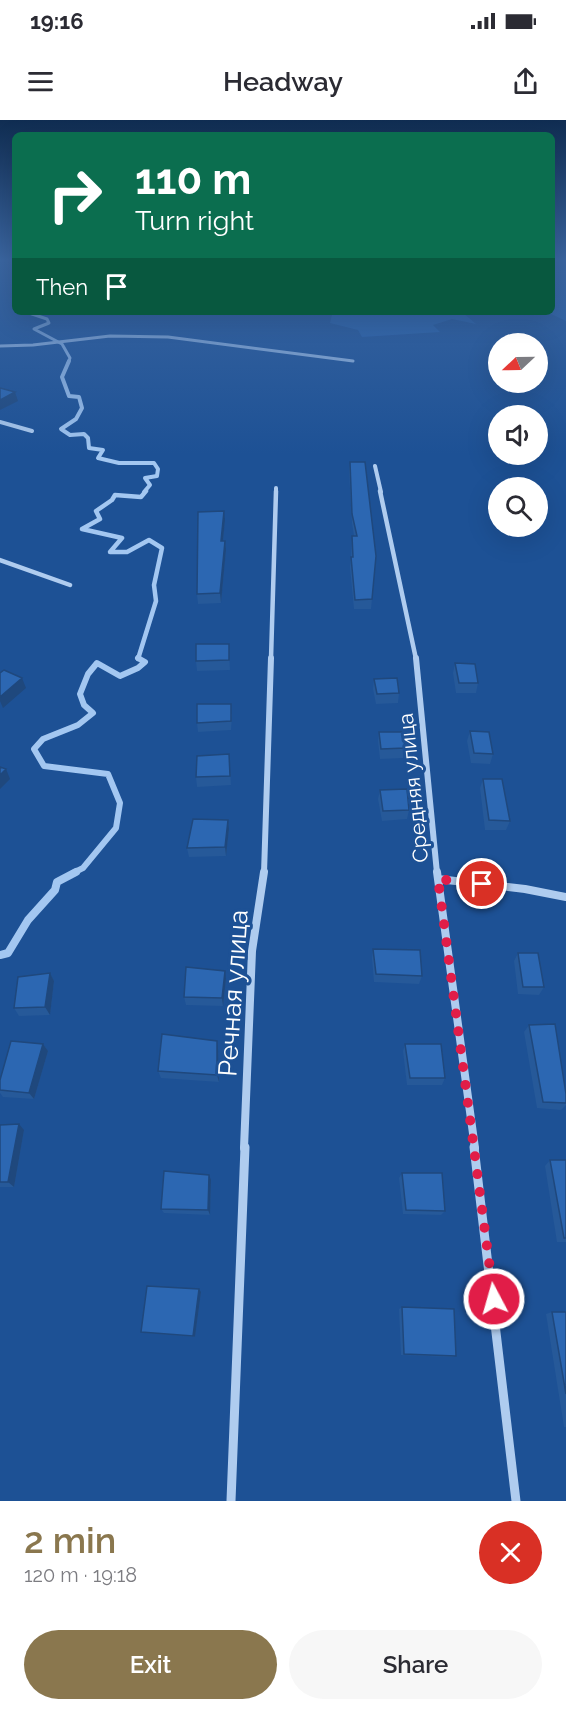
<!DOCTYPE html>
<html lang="en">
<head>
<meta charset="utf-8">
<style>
  body { margin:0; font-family:Raleway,sans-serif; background:#f7f7f7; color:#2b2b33; height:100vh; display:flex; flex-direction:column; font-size:22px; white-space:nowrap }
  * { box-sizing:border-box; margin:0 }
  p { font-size:20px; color:#7c7c81 }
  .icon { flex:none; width:33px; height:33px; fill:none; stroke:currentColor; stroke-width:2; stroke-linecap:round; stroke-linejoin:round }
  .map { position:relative; height:1381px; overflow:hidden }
  .side { display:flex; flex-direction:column; background:#fff; flex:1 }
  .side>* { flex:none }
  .hud { position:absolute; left:12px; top:12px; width:543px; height:183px; border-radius:9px; box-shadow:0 6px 24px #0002; background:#0b6e4f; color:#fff; overflow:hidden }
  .needle { width:39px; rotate:248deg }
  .fabs { position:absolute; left:488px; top:213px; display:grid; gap:12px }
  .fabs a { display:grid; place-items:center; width:60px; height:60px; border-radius:50%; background:#fff; box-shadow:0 6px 24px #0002; font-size:30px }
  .pin { position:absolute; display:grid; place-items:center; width:51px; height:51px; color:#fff; margin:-26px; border:3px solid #fff; border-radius:50%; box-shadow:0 2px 6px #0007 }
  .me { position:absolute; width:66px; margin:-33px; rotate:354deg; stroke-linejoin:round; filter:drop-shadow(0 0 4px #0008) }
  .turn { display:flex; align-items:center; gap:21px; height:126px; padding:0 24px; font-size:27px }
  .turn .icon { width:78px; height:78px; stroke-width:2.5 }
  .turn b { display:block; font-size:42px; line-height:51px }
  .then { display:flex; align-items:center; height:57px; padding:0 24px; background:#0003; gap:12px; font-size:22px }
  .round { display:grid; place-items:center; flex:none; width:63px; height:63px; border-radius:32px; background:#f7f7f7 }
  .headline { display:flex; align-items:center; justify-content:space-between; height:102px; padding:0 24px }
  h1 { font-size:36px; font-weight:600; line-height:45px; color:#8a774e }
  .action { display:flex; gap:12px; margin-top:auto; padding:12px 24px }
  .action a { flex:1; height:69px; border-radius:36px; background:#8a774e; color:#fff; font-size:24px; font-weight:600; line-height:69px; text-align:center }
  .action a+a { background:#f7f7f7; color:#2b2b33 }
  .status { display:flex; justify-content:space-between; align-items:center; height:42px; padding:0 30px; background:#fff; direction:ltr }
  .status svg { height:16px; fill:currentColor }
  header { display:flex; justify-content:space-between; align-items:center; height:78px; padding:0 24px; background:#fff; font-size:27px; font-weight:600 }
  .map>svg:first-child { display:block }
  .green { fill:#2662ad }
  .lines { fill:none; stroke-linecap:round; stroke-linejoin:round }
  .stream-far4 { stroke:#a3c7f1; stroke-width:3 }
  .stream-far3 { stroke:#a3c7f1; stroke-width:4 }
  .stream-far2 { stroke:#a3c7f1; stroke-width:4.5 }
  .stream-far1 { stroke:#a3c7f1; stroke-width:6 }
  .stream { stroke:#a3c7f1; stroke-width:8 }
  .minor-far5 { stroke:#afccef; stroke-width:3 }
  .minor-far4 { stroke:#afccef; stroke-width:4 }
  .minor-far3 { stroke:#afccef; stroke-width:4.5 }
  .minor-far2 { stroke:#afccef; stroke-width:6 }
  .minor-far1 { stroke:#afccef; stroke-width:8 }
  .minor { stroke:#afccef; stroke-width:9 }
  .wall { fill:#265999 }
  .shaded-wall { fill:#1f487d }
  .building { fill:#2c67b2; stroke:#1f487d; stroke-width:1.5 }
  .route { stroke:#e11d48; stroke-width:10; stroke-dasharray:0 18 }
  .labels { text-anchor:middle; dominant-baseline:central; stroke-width:6; stroke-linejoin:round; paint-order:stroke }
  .street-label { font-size:21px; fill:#fff; stroke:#1d5195 }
  .near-street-label { font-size:26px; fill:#fff; stroke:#1d5195 }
</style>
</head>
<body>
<div class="status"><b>19:16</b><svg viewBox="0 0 49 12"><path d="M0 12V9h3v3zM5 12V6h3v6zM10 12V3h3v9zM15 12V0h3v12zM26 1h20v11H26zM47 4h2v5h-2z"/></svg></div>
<header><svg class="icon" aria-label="menu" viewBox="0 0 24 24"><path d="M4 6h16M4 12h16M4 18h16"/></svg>Headway<svg class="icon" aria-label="share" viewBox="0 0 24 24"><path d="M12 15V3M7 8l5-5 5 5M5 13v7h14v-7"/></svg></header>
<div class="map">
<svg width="566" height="1381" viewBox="0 0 566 1381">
  <rect width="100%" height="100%" fill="#1d5195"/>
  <path class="green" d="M552,141H566V201L549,193L535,192H552Z
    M303,192H462L476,204L452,199L433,205L440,212L362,217L358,210L330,203L332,195L296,194Z"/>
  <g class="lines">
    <path class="stream-far4" d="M31,192L29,193L47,199L49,203L34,209L62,224L70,238L68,243"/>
    <path class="stream-far3" d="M69,241L62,257L69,276L79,277L82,288L76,299L61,309L70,315L84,314L88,318L89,328L103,330L98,338L119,343H154L158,349L157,356L145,358L150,365L144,372"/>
    <path class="stream-far2" d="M138,539L156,481L154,465L162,428L149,420L127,432H110L122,418L82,409L100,399L96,391L112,380L115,375L141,377L146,371"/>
    <path class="stream-far1" d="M73,753L83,748L116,708L120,683L108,654L44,646L34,629L43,619L78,605L93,593L84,585L80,574L88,554L97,543L120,556L138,548L145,542L138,538"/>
    <path class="stream" d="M0,835L8,833L28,800L55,770L57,762L76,752"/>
    <path class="minor-far5" d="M0,226L33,225L110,216L168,217L353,241"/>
    <path class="minor-far4" d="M0,302L32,311
      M375,346L381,372
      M276,372V368"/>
    <path class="minor-far3" d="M380,371L416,539
      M0,440L70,465
      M271,539L276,371"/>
    <path class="minor-far2" d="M416,538L437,753
      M264,753L271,538"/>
    <path class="minor-far1" d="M437,752L475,1028
      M438,759L525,769L566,777
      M244,1028L252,831L264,752"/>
    <path class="minor" d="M474,1027L516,1381
      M231,1381L245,1027"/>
  </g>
  <path class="wall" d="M350,342L376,436L371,489H354L350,447L351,437L352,416H354L352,403L349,352Z
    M225,400L223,421H225L226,430L221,483L198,484L197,474Z
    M229,533L230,550L197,551L196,541Z
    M455,543L478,563L476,573H456L453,553Z
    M374,559L399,573L398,583L376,584L373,569Z
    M232,594L231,610L198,612L197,603Z
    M470,611L493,634L490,644L471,643L467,621Z
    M379,612L405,628L403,638L380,639L378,621Z
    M229,634L231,665L197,667L196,657Z
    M483,659L510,701L506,710H485L480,668Z
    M380,670L409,690L407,699L382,701L378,679Z
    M228,700L229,709L226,736L189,737L187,728Z
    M373,829L422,856L419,864L374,862L372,838Z
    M518,833L544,867L539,875L518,874L514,841Z
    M50,853L54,861L50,895L19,896L14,888Z
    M226,859L223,886L186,885L184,877Z
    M529,905L566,974V985L561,990L537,988L524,912Z
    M43,924L48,931L34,979L3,977L0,973V960Z
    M405,924L445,958L442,965H407L403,931Z
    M218,929L219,962L161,958L158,951Z
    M0,1005L24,1010L14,1067H0Z
    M550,1040H566V1122H557L545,1046Z
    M402,1053L445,1091L441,1095L403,1094L399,1058Z
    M211,1060L210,1095L164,1093L161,1089Z
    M201,1172L195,1217L144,1213L141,1212Z
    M402,1187L456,1236L452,1237L401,1235L399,1189Z
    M552,1192H566V1307H564L546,1194Z"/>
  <path class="shaded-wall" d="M15,272L18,281L0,290V280Z
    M224,391L225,400L222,431L221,421Z
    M225,421L226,430L221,483L220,473Z
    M22,558L26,568L3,588L0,581V577Z
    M6,649L10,659L0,669V655Z
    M228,700L229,709L226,736L225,727Z
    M225,851L226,859L223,886L222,878Z
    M50,853L54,861L50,895L45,887Z
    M217,921L218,929L219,962L217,955Z
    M43,924L48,931L34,979L29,973Z
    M19,1004L24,1010L14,1067L8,1062Z
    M209,1055L211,1060L210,1095L208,1090Z
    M199,1169L201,1172L195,1217L193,1216Z"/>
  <path class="building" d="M0,268L15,272L0,280Z
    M350,342H365L376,436L372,479L355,480L351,437H353L352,416H357L352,394Z
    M224,391L221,421H225L220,473L197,474L198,392Z
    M196,524H229V540L196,541Z
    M455,543L475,544L478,563H459Z
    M4,550L22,558L0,577V553Z
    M397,558L399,573L377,574L374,559Z
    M197,584H231V601L197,603Z
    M470,611L489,612L493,634L474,633Z
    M379,612H403L405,628L381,629Z
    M229,634L230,656L196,657L197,636Z
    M0,647L6,649L0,655Z
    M483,659H502L510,701L489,700Z
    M407,669L409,690L383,691L380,670Z
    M193,699L228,700L225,727L187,728Z
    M373,829L420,830L422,856L376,854Z
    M518,833H538L544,867H523Z
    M186,847L225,851L222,878L184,877Z
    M50,853L45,887L14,888L18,857Z
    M555,904L566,974V983L543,982L529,905Z
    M162,914L217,921V955L158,951Z
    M11,921L43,924L29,973L0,970V960Z
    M405,924H441L445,958H410Z
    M19,1004L8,1062H0V1005Z
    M550,1040H566V1118H564Z
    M164,1051L209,1055L208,1090L161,1089Z
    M402,1053H442L445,1091L406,1090Z
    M147,1166L199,1169L193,1216L141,1212Z
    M402,1187L454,1189L456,1236L404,1234Z
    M552,1192H566V1274Z"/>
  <linearGradient id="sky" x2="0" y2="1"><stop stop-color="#102d52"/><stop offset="0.42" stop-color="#3a65a0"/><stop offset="1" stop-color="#3a65a0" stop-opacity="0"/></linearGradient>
  <rect width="566" height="334" fill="url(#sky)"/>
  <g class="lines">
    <path class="route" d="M482,764L438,759L494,1179"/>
  </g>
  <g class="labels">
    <g class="street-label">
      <text transform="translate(413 668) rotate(-96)">Средняя улица</text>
    </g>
    <g class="near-street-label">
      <text transform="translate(233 873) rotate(-86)">Речная улица</text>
    </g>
  </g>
</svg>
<div class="fabs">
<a><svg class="needle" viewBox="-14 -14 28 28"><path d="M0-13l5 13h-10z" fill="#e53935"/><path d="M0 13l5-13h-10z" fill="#7c7c81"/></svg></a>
<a><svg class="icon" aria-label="sound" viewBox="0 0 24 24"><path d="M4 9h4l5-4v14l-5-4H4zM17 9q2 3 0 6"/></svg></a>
<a><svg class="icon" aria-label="search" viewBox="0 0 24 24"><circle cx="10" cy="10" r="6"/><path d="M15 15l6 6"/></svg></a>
</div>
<div class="pin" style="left:482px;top:764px;background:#d93025"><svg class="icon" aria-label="arrive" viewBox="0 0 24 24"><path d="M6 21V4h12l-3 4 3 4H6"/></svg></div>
<svg class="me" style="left:494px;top:1179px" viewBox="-20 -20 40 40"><circle r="17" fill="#e11d48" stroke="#fff" stroke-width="3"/><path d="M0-11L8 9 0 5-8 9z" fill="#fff"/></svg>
<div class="hud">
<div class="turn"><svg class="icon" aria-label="right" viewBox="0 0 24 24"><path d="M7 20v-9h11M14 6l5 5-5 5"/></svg><div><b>110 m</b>Turn right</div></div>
<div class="then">Then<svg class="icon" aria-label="arrive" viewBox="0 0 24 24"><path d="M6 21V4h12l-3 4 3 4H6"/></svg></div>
</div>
</div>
<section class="side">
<div class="headline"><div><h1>2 min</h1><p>120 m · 19:18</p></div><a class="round" style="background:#d93025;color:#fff"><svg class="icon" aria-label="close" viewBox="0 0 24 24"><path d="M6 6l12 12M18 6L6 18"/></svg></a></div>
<div class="action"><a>Exit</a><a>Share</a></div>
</section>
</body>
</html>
